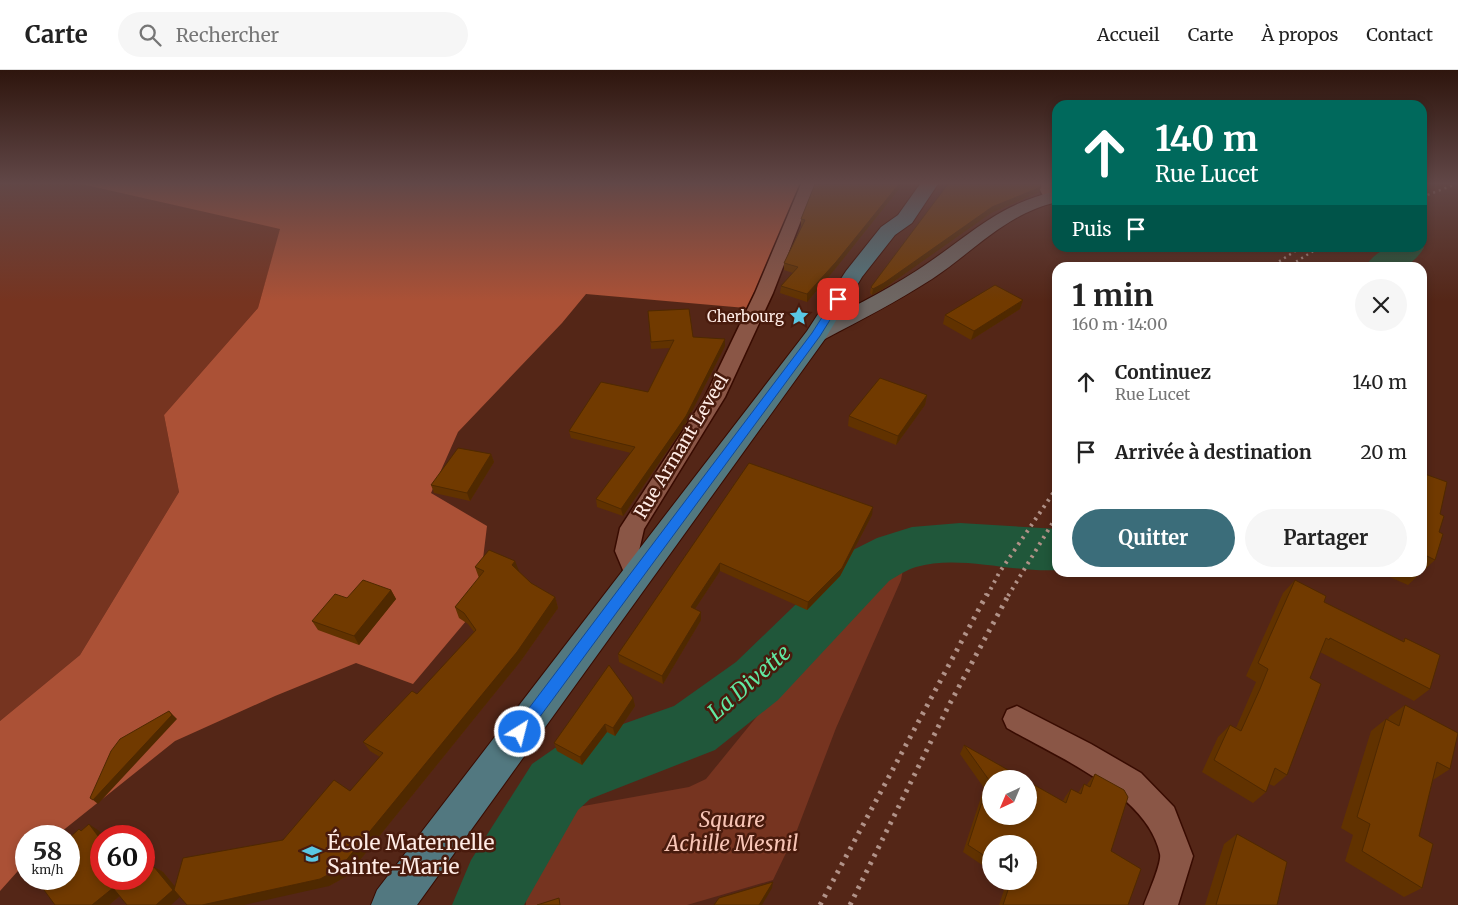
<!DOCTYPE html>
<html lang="fr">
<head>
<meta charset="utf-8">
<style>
  body { margin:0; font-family:Merriweather,serif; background:#f6f6f6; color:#222; height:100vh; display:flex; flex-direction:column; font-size:19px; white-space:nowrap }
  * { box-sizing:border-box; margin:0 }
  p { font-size:16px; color:#767676 }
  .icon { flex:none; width:28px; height:28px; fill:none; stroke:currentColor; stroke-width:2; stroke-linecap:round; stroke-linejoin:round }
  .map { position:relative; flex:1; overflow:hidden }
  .panel { position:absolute; left:1052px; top:192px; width:375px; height:315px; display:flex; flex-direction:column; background:#fff; border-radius:15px; box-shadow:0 2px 8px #0003 }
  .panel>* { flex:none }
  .top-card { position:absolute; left:1052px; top:30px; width:375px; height:152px; border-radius:15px; box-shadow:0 2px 8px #0003; background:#00695c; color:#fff; overflow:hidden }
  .needle { width:32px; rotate:224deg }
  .controls { position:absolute; left:982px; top:700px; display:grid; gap:10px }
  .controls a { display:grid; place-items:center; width:55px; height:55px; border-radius:50%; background:#fff; box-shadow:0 2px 8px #0003; font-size:25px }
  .speed { position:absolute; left:15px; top:755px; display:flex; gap:10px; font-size:25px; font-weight:700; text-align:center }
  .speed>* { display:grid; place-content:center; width:65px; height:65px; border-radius:50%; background:#fff; box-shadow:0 2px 8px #0003; line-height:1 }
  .speed small { font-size:12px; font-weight:400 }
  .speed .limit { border:8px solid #d22; background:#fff; color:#111 }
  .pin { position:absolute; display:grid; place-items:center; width:42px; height:42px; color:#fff; margin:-21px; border-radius:10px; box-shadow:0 2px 8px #0006 }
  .me { position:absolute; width:55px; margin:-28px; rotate:36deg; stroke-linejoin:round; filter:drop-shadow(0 0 4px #0008) }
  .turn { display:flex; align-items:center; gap:18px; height:105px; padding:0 20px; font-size:22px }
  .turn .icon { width:65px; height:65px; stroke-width:2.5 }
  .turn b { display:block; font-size:35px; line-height:42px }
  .then { display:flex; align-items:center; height:48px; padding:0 20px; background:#0003; gap:10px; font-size:19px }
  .round { display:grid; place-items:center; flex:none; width:52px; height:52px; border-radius:26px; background:#f6f6f6 }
  .summary { display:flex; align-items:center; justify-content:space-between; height:85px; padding:0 20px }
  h1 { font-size:30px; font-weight:700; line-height:38px }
  .button { display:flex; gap:10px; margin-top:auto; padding:10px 20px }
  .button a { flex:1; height:58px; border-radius:30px; background:#3b6d7a; color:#fff; font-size:20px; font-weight:700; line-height:58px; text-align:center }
  .button a+a { background:#f6f6f6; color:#222 }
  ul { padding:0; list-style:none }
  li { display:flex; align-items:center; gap:15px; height:70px; padding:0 20px }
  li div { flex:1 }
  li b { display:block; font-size:19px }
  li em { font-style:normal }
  header { display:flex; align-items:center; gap:30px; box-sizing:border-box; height:70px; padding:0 25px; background:#fff; border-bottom:1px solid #e0e0e0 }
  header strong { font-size:24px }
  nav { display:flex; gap:28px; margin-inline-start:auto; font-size:18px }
  .search { width:350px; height:45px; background:#f6f6f6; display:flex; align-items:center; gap:12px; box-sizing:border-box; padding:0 18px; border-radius:28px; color:#767676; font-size:19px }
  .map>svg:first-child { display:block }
  .green { fill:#763420 }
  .forest { fill:#ab5136 }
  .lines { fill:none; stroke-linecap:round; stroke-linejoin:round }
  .river { fill:#20573a; fill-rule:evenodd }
  .minor-casing { stroke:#380b01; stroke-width:3 }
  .secondary-casing { stroke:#380b01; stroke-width:2 }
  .primary-casing { stroke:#380b01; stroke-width:2 }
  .minor { fill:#8a5646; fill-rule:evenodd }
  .secondary { fill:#6e6763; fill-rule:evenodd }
  .primary { fill:#527880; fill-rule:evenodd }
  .rail-far2 { stroke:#b19288; stroke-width:2.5; stroke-dasharray:2 4; stroke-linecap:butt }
  .rail-far1 { stroke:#b19288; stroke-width:4; stroke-dasharray:2.5 5; stroke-linecap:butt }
  .rail { stroke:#b19288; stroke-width:5; stroke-dasharray:3 6; stroke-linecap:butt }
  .wall { fill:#613200 }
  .shaded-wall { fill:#4f2900 }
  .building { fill:#713a00; stroke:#4f2900 }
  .route { fill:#1a73e8; stroke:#114b97 }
  .labels { text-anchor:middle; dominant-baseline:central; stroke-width:5; stroke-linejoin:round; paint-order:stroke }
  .far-poi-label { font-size:15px; fill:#ffece6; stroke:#491b0d; text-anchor:end }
  .street-label { font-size:18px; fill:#ffece6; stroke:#491b0d }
  .near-park-label { font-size:21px; font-style:italic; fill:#f8c5b6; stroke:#491b0d }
  .near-poi-label { font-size:21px; fill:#ffece6; stroke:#491b0d; text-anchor:start }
  .near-water-label { font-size:22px; font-style:italic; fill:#61e8a2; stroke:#491b0d }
</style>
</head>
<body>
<header>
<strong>Carte</strong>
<div class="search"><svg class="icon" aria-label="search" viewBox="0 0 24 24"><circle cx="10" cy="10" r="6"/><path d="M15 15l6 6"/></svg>Rechercher</div>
<nav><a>Accueil</a><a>Carte</a><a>À propos</a><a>Contact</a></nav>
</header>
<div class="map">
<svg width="1458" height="835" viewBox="0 0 1458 835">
  <rect width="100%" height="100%" fill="#542617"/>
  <path class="green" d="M0,114H81L281,158L258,238L164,345L179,422L80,585L0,651Z
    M905,489L901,510L836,658L797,760L773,810L687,835H526C526,796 548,761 578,737L689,717L706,709L871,506L896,491Z"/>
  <path class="forest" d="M81,114H808L757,239L586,224L562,253L458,362L431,423L487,456L477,538L413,614L356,593L275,626L175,671L56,766H26V792L0,821V651L80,585L179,422L164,345L258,238L280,159Z"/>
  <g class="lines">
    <path class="river" d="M1422,175L1424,178C1407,204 1392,198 1364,198C1381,173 1396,178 1422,178Z
      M960,453L1058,459V500C1013,503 959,484 916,497C906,500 897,506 889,511L778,630L715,680L590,729L578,740L524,835H452L471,790L532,694L555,678L674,636L736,592L851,481L877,468L912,457Z"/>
    <defs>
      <path id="minor" d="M801,114H815L773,223L725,327L644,459L639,481L649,505L646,512L637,515L628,512L615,481L620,458L705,327L755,223Z
        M1037,114H1051L1057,127L1055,130H1045Z
        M1017,636L1091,674L1141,703L1174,737L1193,786L1178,835H1144C1148,824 1162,793 1160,784C1148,724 1055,686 1007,658L1003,649L1007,640Z"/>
      <path id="secondary" d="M1058,121V132C1008,142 973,182 932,209C898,231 861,250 825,269L817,271L809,269L806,264L809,259C845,241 882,223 916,201C966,169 997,133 1058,121Z"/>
      <path id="primary" d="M920,114H938L912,153L895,165L862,207L825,269L417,835H371L377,820L807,261L846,201L881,157L898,145Z"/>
    </defs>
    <use href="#minor" class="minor-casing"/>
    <use href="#secondary" class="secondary-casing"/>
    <use href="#primary" class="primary-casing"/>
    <use href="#minor" class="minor"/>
    <use href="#secondary" class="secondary"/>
    <use href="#primary" class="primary"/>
    <path class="rail-far2" d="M1422,127L1456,114
      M1269,198L1300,178
      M1286,198L1318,178"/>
    <path class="rail-far1" d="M987,526L999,503L1058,416
      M1008,526L1058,444"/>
    <path class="rail" d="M820,835L987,524
      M850,835L948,637L1009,524"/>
  </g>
  <path class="wall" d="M815,114H903L835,199L807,232L780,223L781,216L793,203L784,200V193L802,157L801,156V149Z
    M948,114L1041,117L1039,122L991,143L883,219L872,225L870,223L871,217Z
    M1023,230L1020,239L971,270L943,254L945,245Z
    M648,241L693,267L725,276L686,353L623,446L597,437L596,429L631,383L571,368L569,361L648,322L670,278L651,279Z
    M927,325L925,335L896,375L848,356L849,346Z
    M491,384L494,392L470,431L434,423L431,415Z
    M749,393L872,445L840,506L807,540L720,501L695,539L701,542V550L663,614L619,592L618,584Z
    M1422,403L1440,444L1439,462L1435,490L1422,502Z
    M515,491L518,502L531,513L555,527L558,538L520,592L347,806L329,816L180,827L120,826L109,835L81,760L99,761L101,809H137L138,810L154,797L163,802L175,817L283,770L350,721L380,687L370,681L363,672L417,624L474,562L468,554L459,548L455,537L479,508L475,497Z
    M1378,502H1422L1408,515Z
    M1295,510L1324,532L1402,571L1405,568L1430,619L1414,631L1320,582L1310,608L1287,705L1274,716L1269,714L1266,722L1253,733L1202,702L1218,667L1230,655L1236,658L1256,612L1246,606L1283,523Z
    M391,520L396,529L359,575L318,560L312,551L347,528Z
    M633,628L635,636L615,666L607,662L582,695L557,681L554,673Z
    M1405,635L1450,699L1433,710L1419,766L1422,818L1404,827L1345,791L1353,765L1341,758L1371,661L1386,649L1388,650L1389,647Z
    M964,675L1063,731L1065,727L1071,719L1078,723L1084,714L1087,715L1088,713L1095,704L1111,781L1128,835H999L1007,811H1029L991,774V801L963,782L984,718L960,684Z
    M1237,764L1277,835H1205L1224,774Z"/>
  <path class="shaded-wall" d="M899,114H903L835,199L807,232V224Z
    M1041,117L1039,122L991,143L883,219L872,225L873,219L992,137Z
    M1023,230L1020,239L971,270L974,261Z
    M725,269V276L686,353L623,446L621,439Z
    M927,325L925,335L896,375L898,366Z
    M491,384L494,392L470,431L467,423Z
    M873,437L872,445L840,506L807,540L808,532Z
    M515,491L519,501L515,506L512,495Z
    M720,493V501L691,545V537Z
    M391,520L396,529L359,575L354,566Z
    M555,527L558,538L520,592L347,806L329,816L244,835H202L320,809Z
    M701,542V550L663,614L662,606Z
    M633,628L635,636L615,666L613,658Z
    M169,641L177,649L98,734L93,730Z
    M605,654L607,662L582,695L580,687Z
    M89,754L99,761L104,766H101V770Z
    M154,797L163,802L182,825L171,835H156Z
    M132,809H137L145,818L135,813Z
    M773,812L772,818L762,835H759Z
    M113,818L123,823L109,835H92Z"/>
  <path class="building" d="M815,114H899L836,192L807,224L781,216L798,197L784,193L805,150L801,149Z
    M948,114H1040L1041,117L992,137L884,213L873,219L871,217Z
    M995,215L1023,230L974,261L945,245Z
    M689,239L693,267L725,269L686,346L621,439L596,429L635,377L569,361L601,312L648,322L674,270L651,272L648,241Z
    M880,308L927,325L898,366L849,346Z
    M458,378L491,384L467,423L431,415Z
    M749,393L873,437L842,498L808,532L720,493L691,537L701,542L662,606L618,584Z
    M1422,403L1447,412L1440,444L1444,446L1439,462L1443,464L1435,490L1427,486L1422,501Z
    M489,480L515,491L512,495L531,513L555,527L517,582L339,799L320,809L202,835H187L174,820L183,788L283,770L334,710L350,721L383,683L363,672L412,621L417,624L476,560L464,543L455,537L484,501L475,497Z
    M363,510L391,520L354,566L312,551L335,524L347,528Z
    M1295,510L1326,526L1324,532L1404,572L1405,568L1440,585L1430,619L1330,568L1329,570L1326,568L1310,608L1321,614L1287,705L1275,698L1266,722L1214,690L1230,655L1241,661L1260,619L1268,599L1258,593Z
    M609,595L633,628L613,658L605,654L580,687L554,673Z
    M1405,635L1458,663L1450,699L1437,692L1419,766L1433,774L1422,818L1362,781L1370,754L1357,747L1386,649L1399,656Z
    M169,641L172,645L93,730L90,728L111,681L120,669Z
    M964,675L1024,709H991V746H1029V712L1066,733L1071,719L1081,724L1084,714L1090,717L1095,704L1124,720L1128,727L1111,781L1141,799L1128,835H1003L1011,811H1029V774H991V790L968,775L989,710Z
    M89,754L101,770V809H132L135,813L140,809H144V805L154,797L173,820L156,835H127L113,818L92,835H55L36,809H69V768L79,759L81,761Z
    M1237,764L1287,792L1277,835H1216Z
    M773,812L759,835H714L719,828Z
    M559,828L560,835H537Z"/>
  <linearGradient id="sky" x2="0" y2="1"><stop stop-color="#2e150d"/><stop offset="0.49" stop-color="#614747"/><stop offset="1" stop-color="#614747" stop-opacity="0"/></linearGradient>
  <rect width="1458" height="231" fill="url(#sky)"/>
  <path class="route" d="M835,227L843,229L820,266L525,667L520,669L514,667L512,662L514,658L812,263Z"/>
  <defs>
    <symbol id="sight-bare" viewBox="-9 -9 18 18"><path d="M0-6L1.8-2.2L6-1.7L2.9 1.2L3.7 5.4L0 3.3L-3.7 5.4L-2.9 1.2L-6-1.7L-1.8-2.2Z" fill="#5ac8e5" stroke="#491b0d" stroke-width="2.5" paint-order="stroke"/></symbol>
    <symbol id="school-bare" viewBox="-9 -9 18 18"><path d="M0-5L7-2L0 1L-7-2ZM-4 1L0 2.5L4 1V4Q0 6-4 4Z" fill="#5ac8e5" stroke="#491b0d" stroke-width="2.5" paint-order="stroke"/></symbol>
  </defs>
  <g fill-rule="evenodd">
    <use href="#sight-bare" x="785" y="232" width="28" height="28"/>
    <use href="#school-bare" x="298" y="770" width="28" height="28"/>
  </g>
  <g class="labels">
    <g class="far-poi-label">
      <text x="784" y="246">Cherbourg</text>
    </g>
    <g class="street-label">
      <text transform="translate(681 376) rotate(-59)">Rue Armant Leveel</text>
    </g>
    <g class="near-park-label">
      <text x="732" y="749">Square<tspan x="732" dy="24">Achille Mesnil</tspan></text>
    </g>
    <g class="near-poi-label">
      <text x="327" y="772">École Maternelle<tspan x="327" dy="24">Sainte-Marie</tspan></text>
    </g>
    <g class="near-water-label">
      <text transform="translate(749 612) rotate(-41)">La Divette</text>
    </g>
  </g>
</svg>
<div class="controls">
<a><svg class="needle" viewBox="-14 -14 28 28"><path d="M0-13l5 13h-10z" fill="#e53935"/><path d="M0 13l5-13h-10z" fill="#767676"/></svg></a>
<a><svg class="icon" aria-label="sound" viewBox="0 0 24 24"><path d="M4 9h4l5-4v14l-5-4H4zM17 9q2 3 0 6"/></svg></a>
</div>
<div class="speed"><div>58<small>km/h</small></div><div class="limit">60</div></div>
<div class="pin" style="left:838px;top:229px;background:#d93025"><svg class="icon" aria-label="arrive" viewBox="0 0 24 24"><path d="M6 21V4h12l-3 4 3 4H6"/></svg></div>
<svg class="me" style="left:520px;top:662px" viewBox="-20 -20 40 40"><circle r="17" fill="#1a73e8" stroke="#fff" stroke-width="3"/><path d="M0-11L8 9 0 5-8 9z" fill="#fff"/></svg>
<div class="top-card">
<div class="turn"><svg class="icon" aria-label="ahead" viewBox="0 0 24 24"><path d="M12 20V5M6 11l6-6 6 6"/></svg><div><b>140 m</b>Rue Lucet</div></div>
<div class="then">Puis<svg class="icon" aria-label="arrive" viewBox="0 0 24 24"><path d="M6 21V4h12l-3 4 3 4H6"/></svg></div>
</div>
<section class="panel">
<div class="summary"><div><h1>1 min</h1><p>160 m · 14:00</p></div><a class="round"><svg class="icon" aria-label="close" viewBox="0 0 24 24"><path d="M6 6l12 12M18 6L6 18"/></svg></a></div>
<ul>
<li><svg class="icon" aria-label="ahead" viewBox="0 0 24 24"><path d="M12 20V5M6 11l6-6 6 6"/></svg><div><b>Continuez</b><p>Rue Lucet</p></div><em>140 m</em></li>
<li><svg class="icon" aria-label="arrive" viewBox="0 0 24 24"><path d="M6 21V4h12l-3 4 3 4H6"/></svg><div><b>Arrivée à destination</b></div><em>20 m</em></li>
</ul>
<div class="button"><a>Quitter</a><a>Partager</a></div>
</section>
</div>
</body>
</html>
